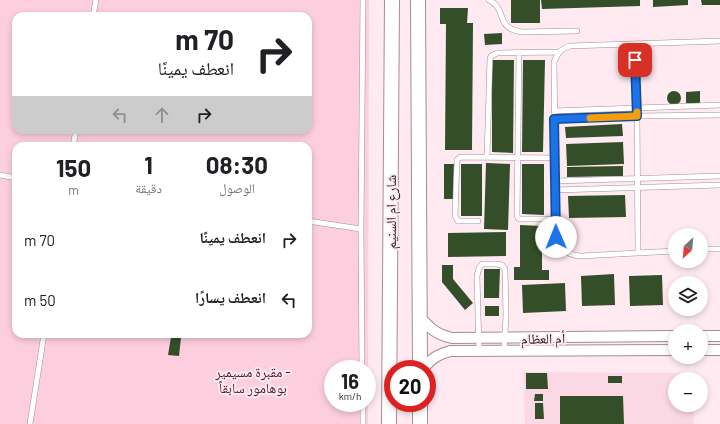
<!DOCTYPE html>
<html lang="ar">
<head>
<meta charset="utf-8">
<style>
  body { margin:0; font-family:Barlow,"Noto Naskh Arabic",sans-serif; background:#f6f6f6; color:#202124; direction:rtl; height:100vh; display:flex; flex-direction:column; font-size:15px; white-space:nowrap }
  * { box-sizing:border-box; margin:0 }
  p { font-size:13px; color:#757577 }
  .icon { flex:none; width:22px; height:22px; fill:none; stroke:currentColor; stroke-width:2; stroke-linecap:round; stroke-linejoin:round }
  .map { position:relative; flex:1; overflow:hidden; direction:ltr }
  .drawer { position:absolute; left:12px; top:142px; width:300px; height:196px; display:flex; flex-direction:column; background:#fff; border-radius:12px; box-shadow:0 2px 6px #0003; direction:rtl }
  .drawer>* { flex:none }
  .top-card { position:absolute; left:12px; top:12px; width:300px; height:122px; border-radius:12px; box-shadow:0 2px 6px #0003; direction:rtl; background:#fff; color:#202124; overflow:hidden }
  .needle { width:26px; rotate:206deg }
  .fabs { position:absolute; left:668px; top:228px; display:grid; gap:8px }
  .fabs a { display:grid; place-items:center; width:40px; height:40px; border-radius:50%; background:#fff; box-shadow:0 2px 6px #0003; font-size:20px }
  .speed { position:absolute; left:324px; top:360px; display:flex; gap:8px; font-size:20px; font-weight:700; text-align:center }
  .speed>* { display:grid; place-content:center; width:52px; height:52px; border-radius:50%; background:#fff; box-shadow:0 2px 6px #0003; line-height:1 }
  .speed small { font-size:10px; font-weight:400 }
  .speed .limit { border:6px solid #d22; background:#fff; color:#111 }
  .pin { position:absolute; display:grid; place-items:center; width:34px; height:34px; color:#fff; margin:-17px; border-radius:8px; box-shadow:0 2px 6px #0006 }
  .me { position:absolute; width:44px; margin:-22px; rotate:359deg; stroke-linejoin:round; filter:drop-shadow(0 0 3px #0008) }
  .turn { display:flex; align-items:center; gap:14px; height:84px; padding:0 12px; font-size:18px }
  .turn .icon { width:52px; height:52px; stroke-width:2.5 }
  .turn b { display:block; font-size:28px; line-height:34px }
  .lanes { display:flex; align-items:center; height:38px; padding:0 12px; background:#0003; justify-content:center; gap:20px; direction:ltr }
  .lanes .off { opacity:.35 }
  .eta { display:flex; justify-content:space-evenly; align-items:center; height:68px; text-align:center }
  .eta b { font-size:24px; font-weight:700; line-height:28px }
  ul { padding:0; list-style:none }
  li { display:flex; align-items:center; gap:12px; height:60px; padding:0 12px }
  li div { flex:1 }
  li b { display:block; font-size:15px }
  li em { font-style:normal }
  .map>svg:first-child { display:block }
  .built { fill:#fbd9e4 }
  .green { fill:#fdcede; fill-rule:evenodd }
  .building { fill:#334e28 }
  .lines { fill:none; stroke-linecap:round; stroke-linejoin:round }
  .lane-casing { stroke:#a48d95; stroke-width:6 }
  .street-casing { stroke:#a48d95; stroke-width:12 }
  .secondary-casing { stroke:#a48d95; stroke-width:16 }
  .lane { stroke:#fff; stroke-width:5 }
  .street { stroke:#fff; stroke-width:10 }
  .secondary { stroke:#fff; stroke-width:14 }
  .route-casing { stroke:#114b97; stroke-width:10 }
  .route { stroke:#1a73e8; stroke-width:7 }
  .slow { stroke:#f59e0b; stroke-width:7 }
  .labels { text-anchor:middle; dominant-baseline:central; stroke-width:4; stroke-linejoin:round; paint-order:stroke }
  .street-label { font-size:14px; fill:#2e2528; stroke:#ffeaf1 }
  .park-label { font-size:14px; fill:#551532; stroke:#ffeaf1 }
</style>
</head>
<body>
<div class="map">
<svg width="720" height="424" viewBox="0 0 720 424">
  <rect width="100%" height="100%" fill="#ffeaf1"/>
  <path class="built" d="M523,372L694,373V379H675V405H694V424H525Z"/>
  <path class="green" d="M0,0H369L368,424H0ZM16,16H308V130H16ZM16,146H308V334H16ZM333,369H367V403H333Z"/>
  <path class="building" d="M511,0H540V23H511Z
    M541,0H640V6L542,9Z
    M653,0H688V5L653,7Z
    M701,0H720V5H702Z
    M440,8H468L467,23H473L472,150H445L446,24H440Z
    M502,33V44L485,45L484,34Z
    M492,60H514L513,153L492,152Z
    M523,60H545L543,152H522Z
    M667 98a7 7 0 1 1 14 0a7 7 0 1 1-14 0Z
    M700,91V103H686V92Z
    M622,124L623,136L566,138L565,127Z
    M623,142L624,164L567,166L566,144Z
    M486,163L510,164L508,230L484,229Z
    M444,164H454L453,199H444Z
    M461,164H482V216H461Z
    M522,164H544V215L522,214Z
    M623,166V176L567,177V167Z
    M625,195L626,217L569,218L568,196Z
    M520,225L542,226V270H549V280H514V267H520Z
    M506,232V256L448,257V233Z
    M442,265H453V279L473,303L465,310L442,282Z
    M484,269H500L499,298H484Z
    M614,274L615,305L582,306L581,276Z
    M662,275L663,305L630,306L629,276Z
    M565,283L566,311L523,313L522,285Z
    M485,306H499V316H485Z
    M171,337L181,338L179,356L168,355Z
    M526,373H547L548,389H526Z
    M608,376H622V383H608Z
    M535,394H543V401H534Z
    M560,396H623L624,424H560Z
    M535,403H543L544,419H535Z"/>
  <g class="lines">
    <defs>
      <path id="lane" d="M489,0C508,9 494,28 522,32L577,31
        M93,16L96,0
        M634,44L637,116L638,252
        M519,53L517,215L518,218L520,219H556
        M554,111L720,105
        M554,119L637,116L720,115
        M73,146L76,130
        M487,157L490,59L491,56L497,53L559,52
        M0,175L16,178
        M555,181L720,176
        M556,190L720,185
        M308,221L361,229
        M478,221H458L455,216L457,160L459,158L461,157L555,158
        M701,249H720
        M675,251L581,256C567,255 562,250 556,237L554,62C558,53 560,49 570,46L720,41
        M479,351L477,276L479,268L482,264H496L502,265L505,269L506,316L504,351
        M362,369L361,229L363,0
        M363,403V424
        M30,424L44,334"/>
      <path id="street" d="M419,316C430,328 435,334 452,338L675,336
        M701,336H720
        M701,350H720
        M423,369C432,358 437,355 450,351L675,350"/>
      <path id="secondary" d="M418,0L420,369
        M420,403V424
        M389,424L392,0"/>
    </defs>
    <use href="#lane" class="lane-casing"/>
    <use href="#street" class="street-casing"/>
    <use href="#secondary" class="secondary-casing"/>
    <use href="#lane" class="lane"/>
    <use href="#street" class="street"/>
    <use href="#secondary" class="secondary"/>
  </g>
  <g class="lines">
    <defs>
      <path id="route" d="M556,237L554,119L637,116L635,60"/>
    </defs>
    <use href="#route" class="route-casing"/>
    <use href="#route" class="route"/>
    <path class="slow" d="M590,118L637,116V112"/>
  </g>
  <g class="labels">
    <g class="street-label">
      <text transform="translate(390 212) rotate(-90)">شارع ام السنيم</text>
      <text transform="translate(543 338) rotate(-1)">أم العظام</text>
    </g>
    <g class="park-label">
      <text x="253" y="371">مقبرة مسيمير -<tspan x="253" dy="16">بوهامور سابقاً</tspan></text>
    </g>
  </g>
</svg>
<div class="fabs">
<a><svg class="needle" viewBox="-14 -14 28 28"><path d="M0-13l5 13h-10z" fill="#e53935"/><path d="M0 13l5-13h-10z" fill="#757577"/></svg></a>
<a><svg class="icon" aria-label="layers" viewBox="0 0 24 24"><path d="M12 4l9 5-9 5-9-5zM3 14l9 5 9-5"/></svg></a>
<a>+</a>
<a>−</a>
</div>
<div class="speed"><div>16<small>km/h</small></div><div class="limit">20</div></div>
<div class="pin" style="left:635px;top:60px;background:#d93025"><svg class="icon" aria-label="arrive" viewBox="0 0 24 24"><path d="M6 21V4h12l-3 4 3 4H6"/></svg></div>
<svg class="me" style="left:556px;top:237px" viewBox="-20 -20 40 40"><circle r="19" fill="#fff"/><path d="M0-13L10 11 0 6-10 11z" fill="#1a73e8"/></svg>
<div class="top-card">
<div class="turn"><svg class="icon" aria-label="right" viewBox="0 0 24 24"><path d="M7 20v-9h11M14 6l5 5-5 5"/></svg><div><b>70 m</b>انعطف يمينًا</div></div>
<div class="lanes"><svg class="icon off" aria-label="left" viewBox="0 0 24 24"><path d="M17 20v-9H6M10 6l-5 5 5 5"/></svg><svg class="icon off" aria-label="ahead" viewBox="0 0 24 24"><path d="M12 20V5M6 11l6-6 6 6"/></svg><svg class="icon" aria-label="right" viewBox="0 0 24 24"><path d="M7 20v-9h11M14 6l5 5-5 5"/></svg></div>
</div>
<section class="drawer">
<div class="eta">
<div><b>08:30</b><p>الوصول</p></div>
<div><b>1</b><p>دقيقة</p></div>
<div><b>150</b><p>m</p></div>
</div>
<ul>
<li><svg class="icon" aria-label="right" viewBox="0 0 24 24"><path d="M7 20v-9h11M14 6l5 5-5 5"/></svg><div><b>انعطف يمينًا</b></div><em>70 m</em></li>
<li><svg class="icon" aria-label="left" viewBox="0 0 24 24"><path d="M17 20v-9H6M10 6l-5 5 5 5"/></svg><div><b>انعطف يسارًا</b></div><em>50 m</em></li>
</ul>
</section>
</div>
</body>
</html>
